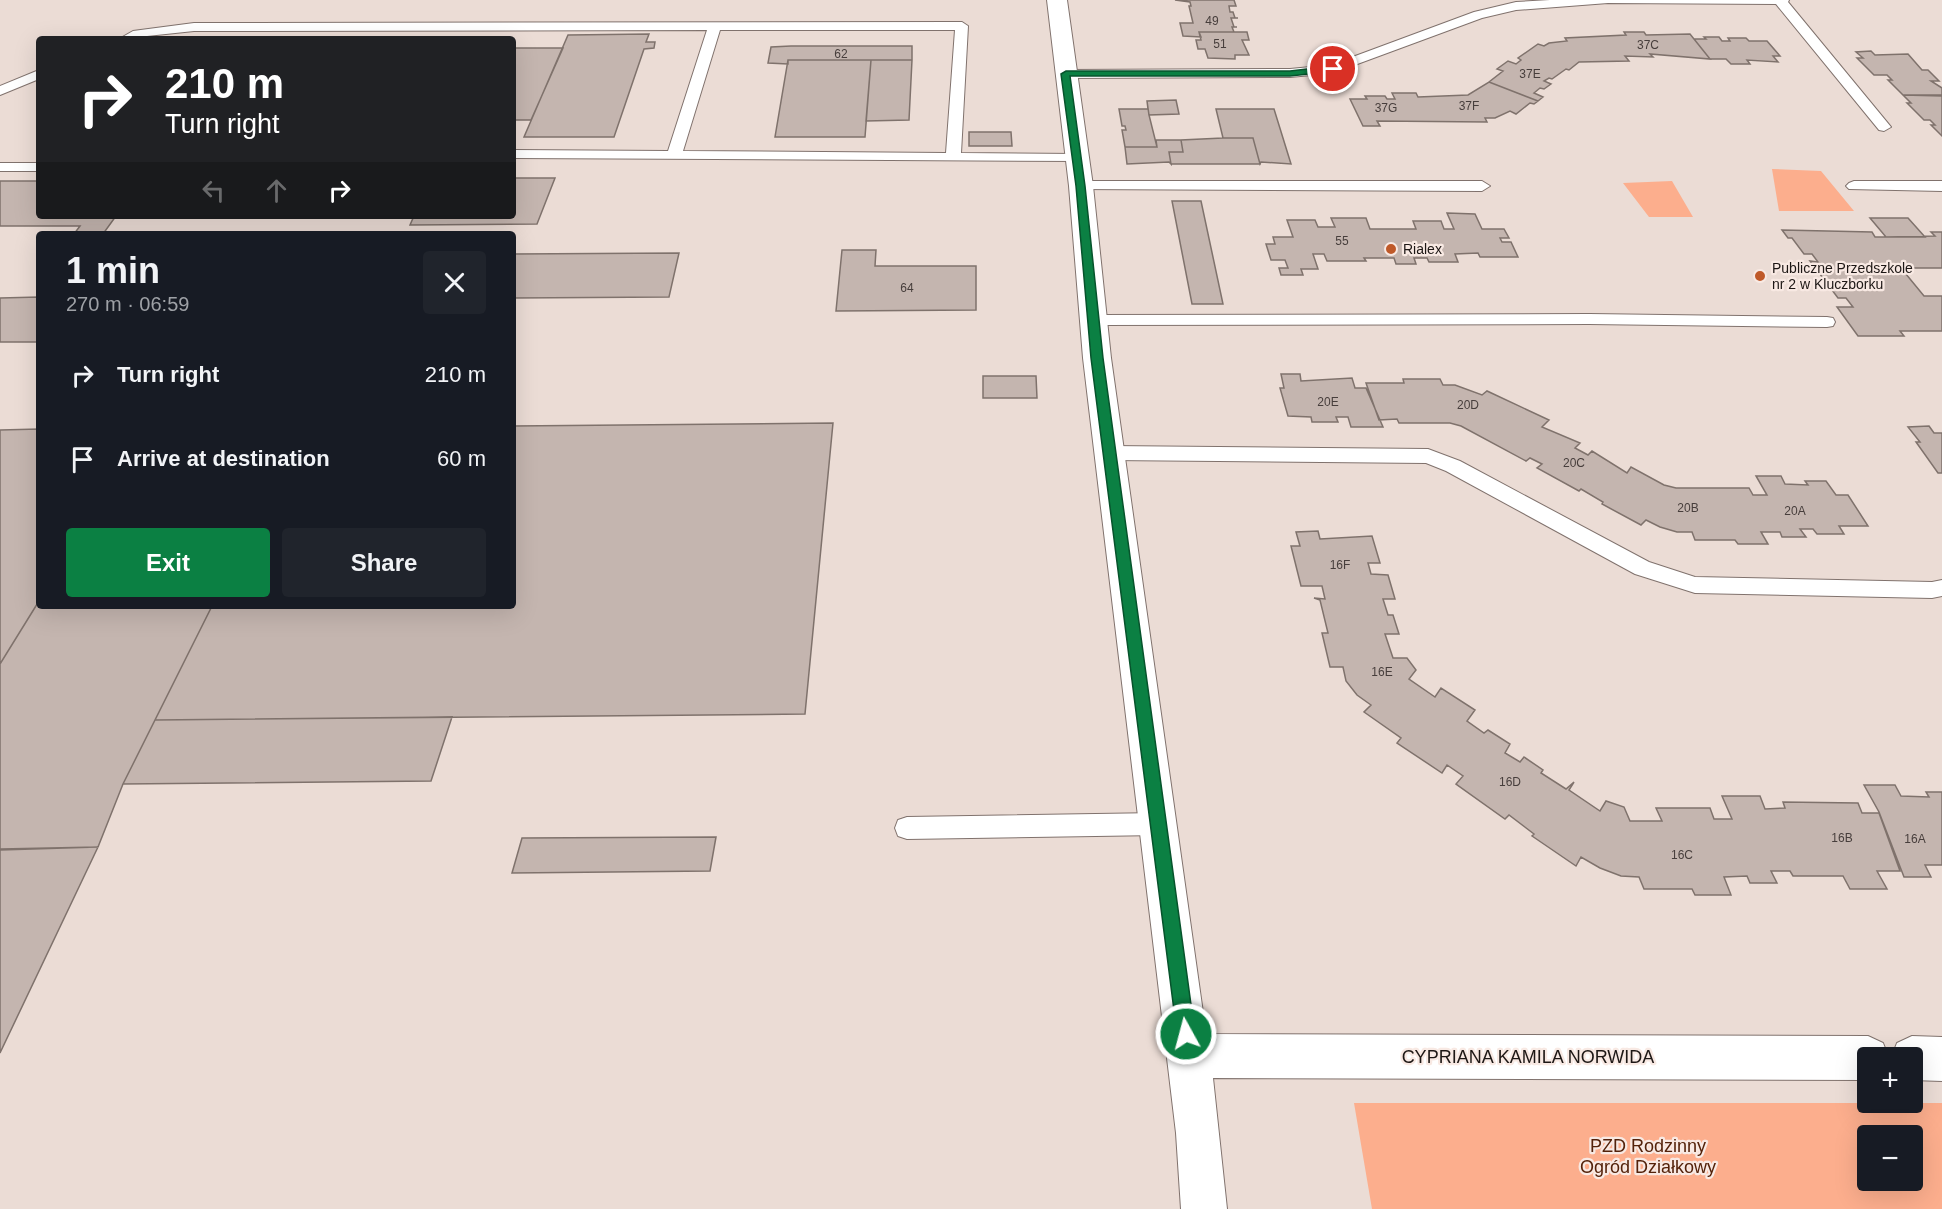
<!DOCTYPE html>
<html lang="en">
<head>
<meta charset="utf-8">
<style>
  body { margin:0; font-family:Arial,sans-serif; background:#20242c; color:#f1f3f6; height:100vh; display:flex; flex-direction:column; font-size:22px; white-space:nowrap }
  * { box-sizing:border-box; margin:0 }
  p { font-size:20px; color:#9ea1a6 }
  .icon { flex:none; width:33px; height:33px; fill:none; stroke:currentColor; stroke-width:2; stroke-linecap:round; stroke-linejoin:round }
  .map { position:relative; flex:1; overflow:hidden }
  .side { position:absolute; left:36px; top:231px; width:480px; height:378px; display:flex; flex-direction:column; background:#171b24; border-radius:6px; box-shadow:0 6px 24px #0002 }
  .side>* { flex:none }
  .hud { position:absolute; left:36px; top:36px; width:480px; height:183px; border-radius:6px; box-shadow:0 6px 24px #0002; background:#202124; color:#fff; overflow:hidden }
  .controls { position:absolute; left:1857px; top:1047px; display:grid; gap:12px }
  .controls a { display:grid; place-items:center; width:66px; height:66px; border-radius:6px; background:#171b24; box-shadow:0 6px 24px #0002; font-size:30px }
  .pin { position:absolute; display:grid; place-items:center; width:51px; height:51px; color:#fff; margin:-26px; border:3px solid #fff; border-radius:50%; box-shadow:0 2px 6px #0007 }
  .me { position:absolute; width:66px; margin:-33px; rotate:353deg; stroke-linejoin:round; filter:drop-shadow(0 0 4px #0008) }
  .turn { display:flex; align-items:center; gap:21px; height:126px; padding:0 30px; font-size:27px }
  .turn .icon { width:78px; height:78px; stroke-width:2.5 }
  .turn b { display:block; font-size:42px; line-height:51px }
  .lanes { display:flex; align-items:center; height:57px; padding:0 30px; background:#0003; justify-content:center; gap:30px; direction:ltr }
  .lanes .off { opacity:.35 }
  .round { display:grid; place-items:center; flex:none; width:63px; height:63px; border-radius:6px; background:#20242c }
  .head { display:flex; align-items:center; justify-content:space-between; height:102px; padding:0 30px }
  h1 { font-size:36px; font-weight:800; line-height:45px }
  .cta { display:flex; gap:12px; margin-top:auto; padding:12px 30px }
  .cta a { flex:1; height:69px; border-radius:6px; background:#0b8043; color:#fff; font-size:24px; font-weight:800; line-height:69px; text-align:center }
  .cta a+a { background:#20242c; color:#f1f3f6 }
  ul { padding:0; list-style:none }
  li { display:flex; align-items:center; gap:18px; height:84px; padding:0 30px }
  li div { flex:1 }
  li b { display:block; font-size:22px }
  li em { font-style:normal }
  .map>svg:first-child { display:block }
  .green { fill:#fcae8d; fill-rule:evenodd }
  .building { fill:#c4b5af; stroke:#7f726c; stroke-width:1.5 }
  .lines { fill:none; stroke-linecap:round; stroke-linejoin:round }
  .service-casing { stroke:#80726d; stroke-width:2 }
  .minor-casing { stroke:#80726d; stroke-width:2 }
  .service { fill:#fff; fill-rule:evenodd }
  .minor { fill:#fff; fill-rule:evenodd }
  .route { fill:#0b8043; stroke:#07532c; stroke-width:1.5 }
  .poi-dot { fill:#bf5929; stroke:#f8e9e3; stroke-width:2 }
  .labels { text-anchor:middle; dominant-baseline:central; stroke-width:4.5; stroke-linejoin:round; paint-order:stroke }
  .number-label { font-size:12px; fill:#473e3c }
  .far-poi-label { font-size:14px; fill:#1d1715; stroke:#f8e9e3; text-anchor:start }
  .near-street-label { font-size:18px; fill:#1d1715; stroke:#f8e9e3 }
  .near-park-label { font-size:18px; fill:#54220a; stroke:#f8e9e3 }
</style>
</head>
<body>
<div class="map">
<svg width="1942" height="1209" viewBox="0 0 1942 1209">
  <rect width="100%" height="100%" fill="#ebdcd5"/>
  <path class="green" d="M1772,169L1821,171L1854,211H1779Z
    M1672,181L1693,217H1649L1623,183Z
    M1354,1103H1942V1209H1372ZM1868,1136H1912V1180H1868Z"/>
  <path class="building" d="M1175,0H1234L1236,6H1229L1230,12H1233L1235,18H1238H1231L1234,27H1237H1232L1234,32H1199L1201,37L1183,36L1180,23H1193L1189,6H1191L1190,2Z
    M1199,32H1247L1249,40H1242L1249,55H1235V59L1208,58L1205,49H1198L1196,40H1201Z
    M1624,32H1644L1646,35L1690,34L1710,59L1650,54L1653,57L1625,56L1629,61L1579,62L1569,70L1566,69L1552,79L1549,78L1544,81L1551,84L1544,89L1540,88L1534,93L1543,97L1538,101L1489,82L1503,71L1497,69L1508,61L1516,64L1521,60L1518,58L1538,44L1544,46L1549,43L1567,41L1565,38L1626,35Z
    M649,34L646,42H655L654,48L644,49L614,137H524L568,35Z
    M1704,37H1719L1722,41H1730L1728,38H1746L1749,41H1767L1780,56H1773L1778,62L1747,60L1750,64H1731L1726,59H1710L1694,39H1706Z
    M791,46H912V60H788V64L768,63L771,47Z
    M513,48H563L531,120H513Z
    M1871,51L1875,55L1908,54L1922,70H1928L1939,81H1931L1942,88V95H1903L1888,80H1892L1887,75H1874L1857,58H1863L1856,52Z
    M788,60H871L865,137H775Z
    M871,60H912L909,120L866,121Z
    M1489,82L1538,101L1534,104L1530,103L1516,114L1510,111L1495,118H1485L1487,122L1377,121L1380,126H1363L1350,99H1367L1365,96H1385L1387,99H1395L1392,93H1416L1418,97L1468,95Z
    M1903,95L1942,96V136L1931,125H1935L1930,120H1924L1907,103H1911Z
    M1176,100L1179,114L1149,115L1157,147H1125L1122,130H1126L1125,126H1122L1119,109H1148L1147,101Z
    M1176,100L1179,114L1149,115L1147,101Z
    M1216,109H1274L1291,164L1261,162L1260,164L1253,138H1223Z
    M969,132H1011L1012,146H969Z
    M1223,138H1253L1260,164H1171L1169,152H1183L1181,140Z
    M1156,140H1181L1183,152H1169L1171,164L1169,162L1127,164L1125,147H1157Z
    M513,178H555L537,224L410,225L414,216H513Z
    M0,181H39V216H116L103,234H74L80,226H0Z
    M1172,201H1201L1223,304H1192Z
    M1447,213L1475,214L1482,229H1504L1509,238H1500L1502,242H1511L1518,257H1480L1478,253L1455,254L1458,262H1429L1427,258H1414L1416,264H1396L1394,258H1364L1366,261H1327L1324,254H1313L1318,269H1301L1303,275H1281L1279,268H1288L1285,260H1271L1266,244H1275L1273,237H1293L1287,220H1315L1318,227H1335L1331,218H1366L1370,229H1416L1413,221H1441L1444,229H1454Z
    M1870,218H1908L1925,237H1886Z
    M1782,230L1872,232L1875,237H1886L1935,236L1931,232H1942V268H1901L1924,296H1942V331H1900L1904,336H1858L1837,307H1853L1846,298H1838L1810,261L1818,262L1812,254H1804L1792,238H1788Z
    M842,250H876L875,266H976V310L836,311Z
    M679,253L669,297L513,298V254Z
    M39,297V342H0V298Z
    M1281,374H1300L1301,381L1352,378L1355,388H1366L1383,427H1351L1348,417H1336L1338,422H1312L1311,417L1288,416L1280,388H1284Z
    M983,376H1036L1037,398H983Z
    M1403,379H1440L1443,385H1455L1482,395L1487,391L1549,420L1542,427L1580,443L1575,448L1588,455L1592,451L1627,473L1631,467L1664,485L1676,488H1749L1753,495H1767L1756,476H1781L1785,484L1808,485L1805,481H1826L1836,495H1848L1868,526H1839L1844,534H1817L1813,529H1800L1806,537H1782L1780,532H1761L1768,544H1738L1735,540H1695L1692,532H1677L1660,527L1646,520L1641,525L1602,504L1603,502L1581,489L1579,491L1537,468L1542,464L1530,458L1526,461L1461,426L1450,423H1399L1397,419L1379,420L1366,383H1404Z
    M833,423L805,714L155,720L212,606H513V426Z
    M1929,426L1934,433H1942V473H1938L1916,442H1920L1908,427Z
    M39,429V601L0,664V430Z
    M1318,531L1320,539L1372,536L1380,563H1368L1371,574L1388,575L1395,599H1383L1388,615H1393L1399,634H1385L1393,658H1407L1416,670L1409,679L1435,697L1441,688L1475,710L1467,721L1484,733L1488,730L1510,744L1505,753L1520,762L1524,757L1543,770L1541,773L1566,789L1574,782L1569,790L1600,811L1606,801L1624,807L1630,821H1662L1656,808H1710L1714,819H1732L1722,796H1760L1765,809L1785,808L1783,802L1858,803L1862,813H1879L1900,871H1877L1887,889H1850L1843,876H1793L1790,871H1771L1777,883H1750L1747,876L1724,877L1731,895H1695L1692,889H1644L1639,877L1621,876L1600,868L1581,857L1576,866L1532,836L1534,834L1509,815L1505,819L1456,784L1463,776L1447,765L1442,773L1397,743L1401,738L1364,712L1371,705L1357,695L1346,681L1343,667H1330L1322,633H1328L1320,600L1314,598L1325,599L1322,586H1301L1291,546H1300L1296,532Z
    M39,601V606H212L123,784L98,847L0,849V664Z
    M452,717L431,781L123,784L155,720Z
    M1864,785H1895L1901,796L1929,797L1926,792H1942V865H1925L1931,877H1904L1879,812Z
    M716,837L710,871L512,873L522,838Z
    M98,847L0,1053V850Z"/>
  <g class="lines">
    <defs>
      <path id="service" d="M1550,0H1789L1788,2L1891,127L1884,131L1879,130L1776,4L1608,3L1516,10L1482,18L1333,73L1290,77L1066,78L1059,74L1066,70L1290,69L1331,65L1474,12L1516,2Z
        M962,22L968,26L961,153L1077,154L1082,155L1084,158L1082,161L513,158V150L668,151L707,30L194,31L119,39L133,31L194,23ZM720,30H955L946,153L683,151Z
        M39,70V79L0,95V86Z
        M0,163H39V171H0Z
        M1081,181H1482L1490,186L1482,191L1076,189L1073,186Z
        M1854,181H1942V191L1849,189L1846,186L1849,183Z
        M1589,314L1827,317L1833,318L1835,322L1833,326L1827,327L1589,324L1092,325L1086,324L1084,320L1086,316L1092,315Z
        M1110,446L1428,449L1460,461L1649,562L1695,577L1932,582L1942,580V596L1932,598L1695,593L1635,574L1446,471L1426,463L1110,460L1103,458L1101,453L1103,448Z
        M1159,813L1168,816L1171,824L1168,832L1159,835L907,839L898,836L895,828L898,820L907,817Z"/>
      <path id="minor" d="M1047,0H1067L1093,186L1111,358L1206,1034L1868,1036L1883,1043L1889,1058H1868V1080L1213,1078L1227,1209H1181L1176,1133L1083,358L1069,186Z
        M1912,1036L1942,1037V1081L1912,1080V1058H1891L1897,1043Z"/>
    </defs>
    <use href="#service" class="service-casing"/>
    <use href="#minor" class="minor-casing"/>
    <use href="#service" class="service"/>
    <use href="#minor" class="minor"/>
  </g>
  <path class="route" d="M1333,66L1336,67V71L1290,76H1070L1085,186L1103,358L1195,1034L1192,1040L1186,1043L1180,1040L1177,1034L1091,358L1076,186L1061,74L1066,71H1290Z"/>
  <g class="poi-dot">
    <circle cx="1391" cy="249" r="6"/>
    <circle cx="1760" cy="276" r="6"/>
  </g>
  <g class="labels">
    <g class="number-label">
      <text x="1212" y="21">49</text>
      <text x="1220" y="44">51</text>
      <text x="1648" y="45">37C</text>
      <text x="841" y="54">62</text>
      <text x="1530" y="74">37E</text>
      <text x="1469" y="106">37F</text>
      <text x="1386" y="108">37G</text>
      <text x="1342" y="241">55</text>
      <text x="907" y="288">64</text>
      <text x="1328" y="402">20E</text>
      <text x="1468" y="405">20D</text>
      <text x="1574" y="463">20C</text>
      <text x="1688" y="508">20B</text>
      <text x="1795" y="511">20A</text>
      <text x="1340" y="565">16F</text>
      <text x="1382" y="672">16E</text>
      <text x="1510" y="782">16D</text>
      <text x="1842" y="838">16B</text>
      <text x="1915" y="839">16A</text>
      <text x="1682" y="855">16C</text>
    </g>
    <g class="far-poi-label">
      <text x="1403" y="249">Rialex</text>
      <text x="1772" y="268">Publiczne Przedszkole<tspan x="1772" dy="16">nr 2 w Kluczborku</tspan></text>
    </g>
    <g class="near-street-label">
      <text x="1528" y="1057">CYPRIANA KAMILA NORWIDA</text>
    </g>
    <g class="near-park-label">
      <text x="1648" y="1146">PZD Rodzinny<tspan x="1648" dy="21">Ogród Działkowy</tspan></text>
    </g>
  </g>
</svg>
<div class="controls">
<a>+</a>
<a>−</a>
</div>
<div class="pin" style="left:1333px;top:69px;background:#d93025"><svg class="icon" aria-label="arrive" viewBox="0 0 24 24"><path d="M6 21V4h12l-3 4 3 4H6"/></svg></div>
<svg class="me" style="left:1186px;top:1034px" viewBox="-20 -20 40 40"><circle r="17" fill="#0b8043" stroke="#fff" stroke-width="3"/><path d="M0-11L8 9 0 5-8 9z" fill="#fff"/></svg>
<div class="hud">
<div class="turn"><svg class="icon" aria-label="right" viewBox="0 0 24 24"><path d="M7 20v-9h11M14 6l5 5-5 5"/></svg><div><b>210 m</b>Turn right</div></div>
<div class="lanes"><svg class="icon off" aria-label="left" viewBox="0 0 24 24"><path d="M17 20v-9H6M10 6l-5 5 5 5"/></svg><svg class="icon off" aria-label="ahead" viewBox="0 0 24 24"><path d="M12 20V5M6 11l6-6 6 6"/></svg><svg class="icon" aria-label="right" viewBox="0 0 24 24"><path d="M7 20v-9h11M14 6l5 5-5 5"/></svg></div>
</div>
<section class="side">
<div class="head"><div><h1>1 min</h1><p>270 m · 06:59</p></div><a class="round"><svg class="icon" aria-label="close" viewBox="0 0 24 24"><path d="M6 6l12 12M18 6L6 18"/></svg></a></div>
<ul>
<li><svg class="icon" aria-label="right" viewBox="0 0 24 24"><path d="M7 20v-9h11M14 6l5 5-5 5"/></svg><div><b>Turn right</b></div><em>210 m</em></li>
<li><svg class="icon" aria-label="arrive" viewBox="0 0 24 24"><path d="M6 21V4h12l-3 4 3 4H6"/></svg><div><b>Arrive at destination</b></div><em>60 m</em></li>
</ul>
<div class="cta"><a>Exit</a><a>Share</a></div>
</section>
</div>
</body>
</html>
